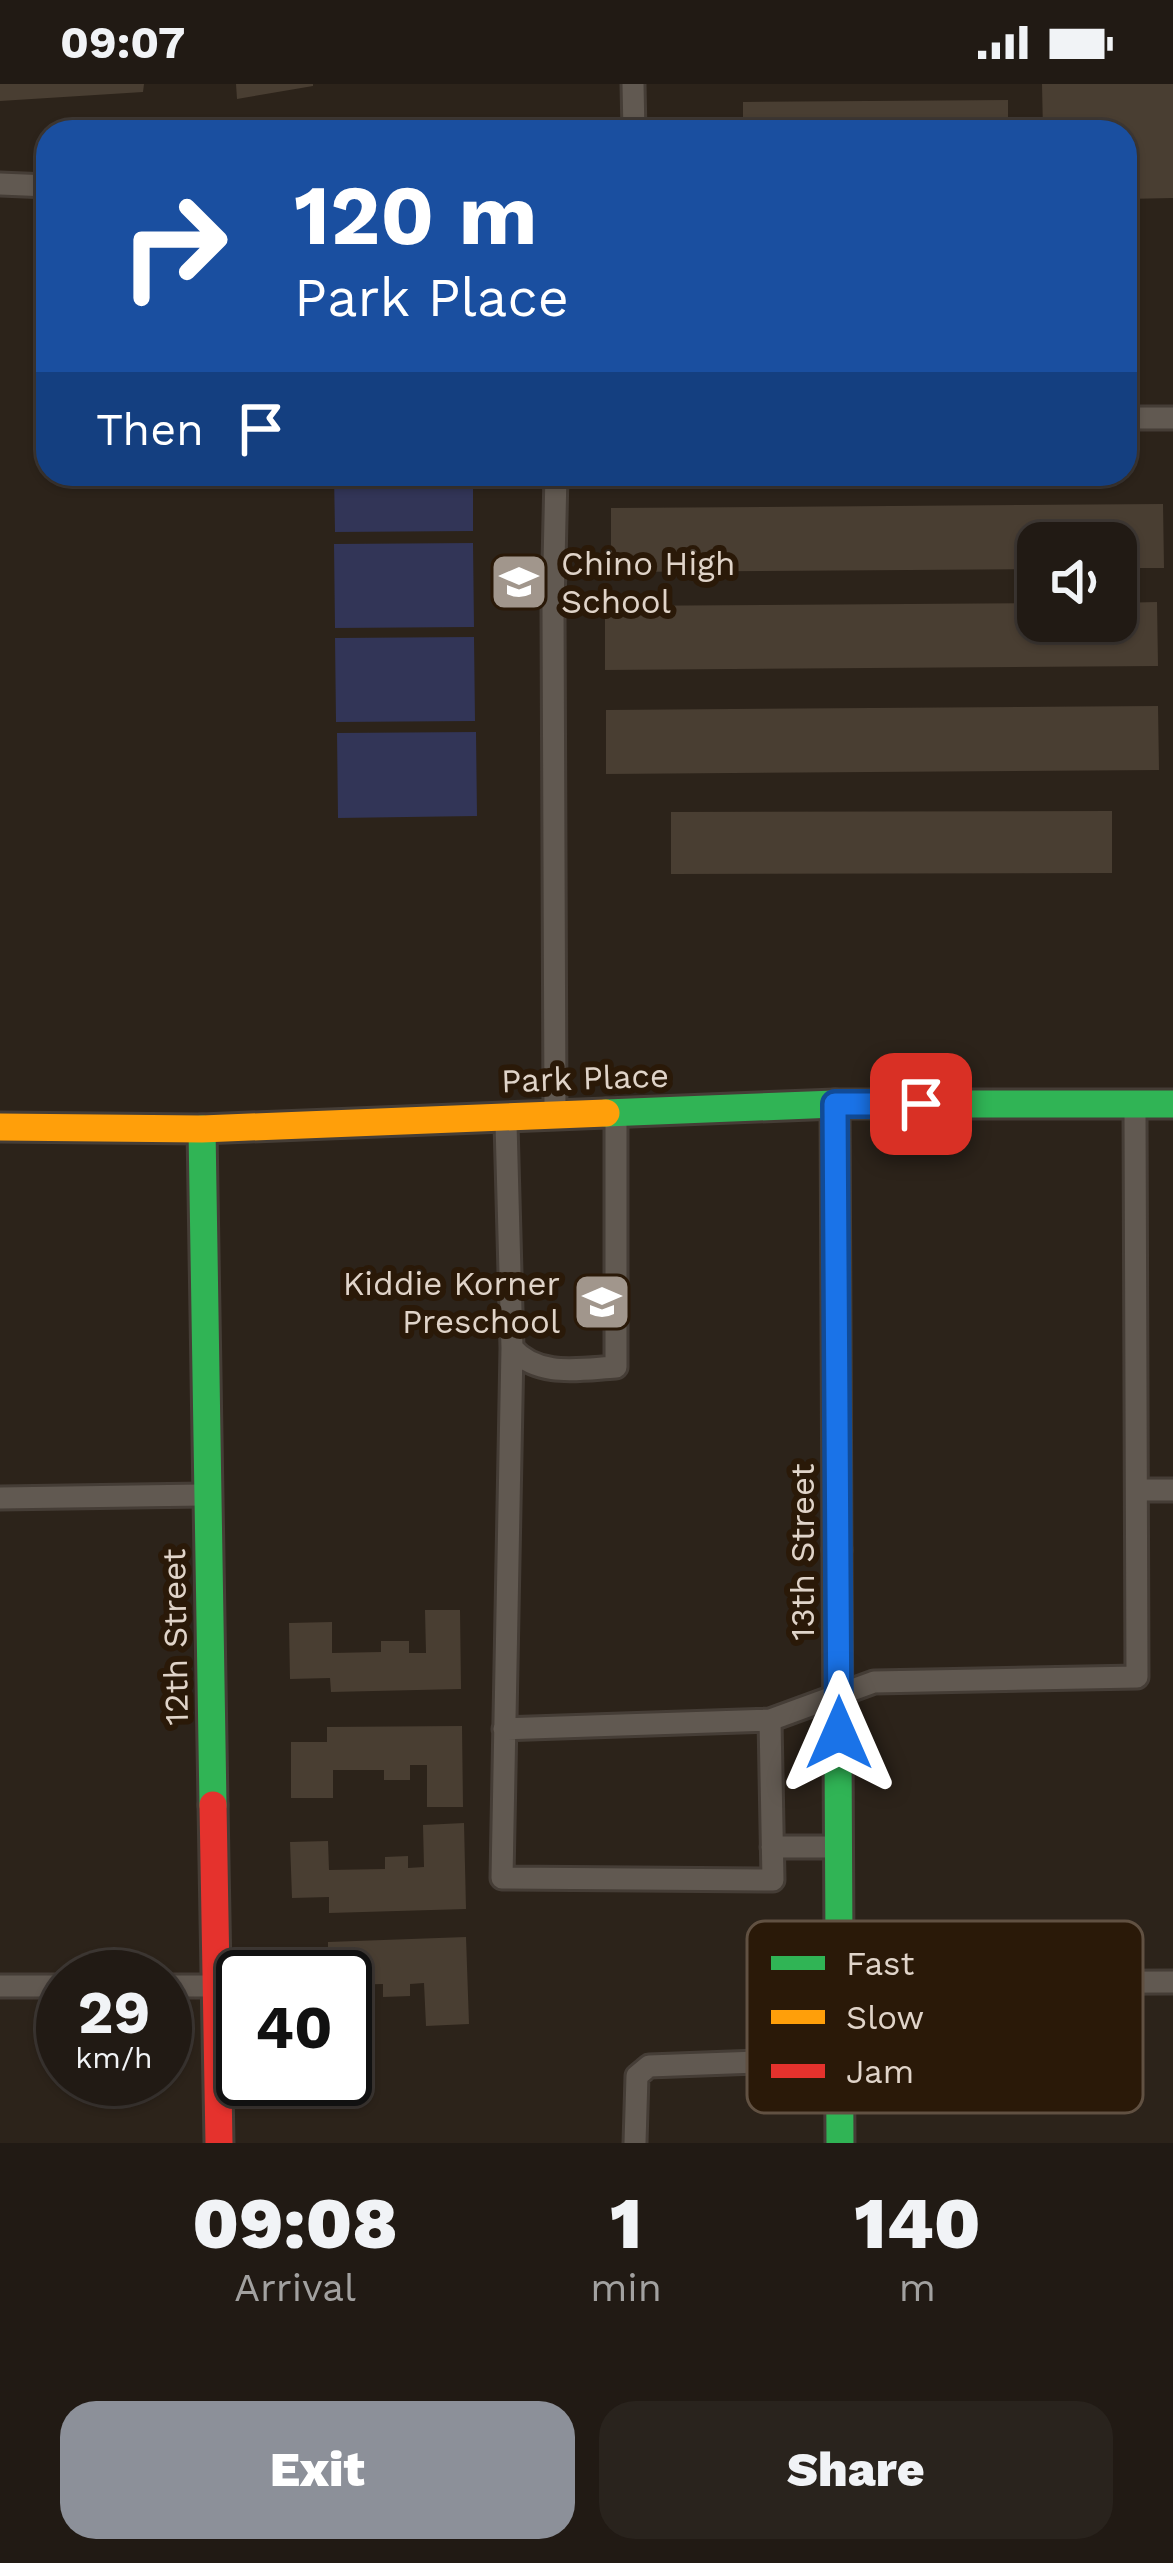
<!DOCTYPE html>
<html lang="en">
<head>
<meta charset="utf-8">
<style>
  body { margin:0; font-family:"Work Sans",sans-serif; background:#29231d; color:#f1f3f6; height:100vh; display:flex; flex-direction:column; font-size:45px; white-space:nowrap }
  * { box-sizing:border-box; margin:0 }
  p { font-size:39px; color:#a2a1a0 }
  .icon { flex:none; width:66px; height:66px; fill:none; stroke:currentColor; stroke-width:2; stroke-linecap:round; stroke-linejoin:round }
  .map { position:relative; height:2059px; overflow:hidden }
  .sheet { display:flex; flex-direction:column; background:#211a14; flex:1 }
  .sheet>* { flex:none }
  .top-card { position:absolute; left:36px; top:36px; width:1101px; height:366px; border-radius:36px; box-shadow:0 3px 9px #0004,0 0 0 3px #3e3834; background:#1a4fa0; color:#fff; overflow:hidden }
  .fabs { position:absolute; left:1017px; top:438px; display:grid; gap:24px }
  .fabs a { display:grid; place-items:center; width:120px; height:120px; border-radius:24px; background:#211a14; box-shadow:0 3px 9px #0004,0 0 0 3px #3e3834; font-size:60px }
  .speed { position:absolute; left:36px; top:1866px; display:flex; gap:24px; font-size:60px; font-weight:700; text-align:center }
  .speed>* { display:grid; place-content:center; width:156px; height:156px; border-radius:50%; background:#211a14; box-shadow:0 3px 9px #0004,0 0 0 3px #3e3834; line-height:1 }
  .speed small { font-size:30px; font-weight:400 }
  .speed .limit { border:6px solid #111; border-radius:18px; background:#fff; color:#111 }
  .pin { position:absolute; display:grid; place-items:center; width:102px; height:102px; color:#fff; margin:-51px; border-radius:24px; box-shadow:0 6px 18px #0006 }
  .me { position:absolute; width:132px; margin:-66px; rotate:0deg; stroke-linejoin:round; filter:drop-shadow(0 0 9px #0008) }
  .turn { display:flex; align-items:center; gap:42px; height:252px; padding:0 60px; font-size:54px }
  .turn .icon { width:156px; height:156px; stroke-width:2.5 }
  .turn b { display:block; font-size:84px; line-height:102px }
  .then { display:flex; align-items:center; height:114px; padding:0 60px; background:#0003; gap:24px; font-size:45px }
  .eta { display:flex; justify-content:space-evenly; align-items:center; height:204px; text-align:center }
  .eta b { font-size:72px; font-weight:800; line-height:84px }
  .action { display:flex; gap:24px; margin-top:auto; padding:24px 60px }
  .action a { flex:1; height:138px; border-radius:36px; background:#8c9099; color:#fff; font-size:48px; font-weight:800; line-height:138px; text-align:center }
  .action a+a { background:#29231d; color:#f1f3f6 }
  .status { display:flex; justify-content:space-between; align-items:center; height:84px; padding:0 60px; background:#211a14; direction:ltr }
  .status svg { height:33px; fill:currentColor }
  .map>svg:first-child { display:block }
  .green { fill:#323557 }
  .building { fill:#493e32 }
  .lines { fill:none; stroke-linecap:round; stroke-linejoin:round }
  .lane-casing { stroke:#453d36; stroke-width:27 }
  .fast-casing { stroke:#453d36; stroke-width:33 }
  .slow-casing { stroke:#453d36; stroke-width:33 }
  .jam-casing { stroke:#453d36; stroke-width:33 }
  .lane { stroke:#615951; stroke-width:21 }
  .fast { stroke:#30b455; stroke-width:27 }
  .slow { stroke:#ff9f0a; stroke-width:27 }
  .jam { stroke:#e5322d; stroke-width:27 }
  .route-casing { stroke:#114b97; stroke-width:30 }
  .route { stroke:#1a73e8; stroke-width:21 }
  .labels { text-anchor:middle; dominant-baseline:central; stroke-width:12; stroke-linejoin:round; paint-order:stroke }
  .poi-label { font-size:33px; fill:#e0d4c9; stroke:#2a1908; text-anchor:start }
  .street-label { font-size:33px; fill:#e0d4c9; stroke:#2a1908 }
  .key { fill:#2a1908; stroke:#615142; stroke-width:3 }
  .key-label { font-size:33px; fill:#e0d4c9 }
</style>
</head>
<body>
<div class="status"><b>09:07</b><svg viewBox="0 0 49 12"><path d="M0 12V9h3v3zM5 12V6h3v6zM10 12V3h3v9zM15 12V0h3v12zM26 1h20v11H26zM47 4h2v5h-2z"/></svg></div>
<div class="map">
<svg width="1173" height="2059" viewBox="0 0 1173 2059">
  <rect width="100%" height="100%" fill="#2c231a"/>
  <path class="green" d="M334,390H473V447L335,448Z
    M473,459L474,543L335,544L334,460Z
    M474,553L475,637L336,638L335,554Z
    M476,648L477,732L338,734L337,649Z"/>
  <path class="building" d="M0,0H144L143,8L0,17Z
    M236,0H313V2L237,15Z
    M1042,0H1173V114L1125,115V48H1043Z
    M1008,16V48H743V18Z
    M1163,420L1164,484H1116V459H1038V485L611,488V424Z
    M1157,518L1158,582L605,586V522L1038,519V537H1116V519Z
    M1158,622L1159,686L606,690V626Z
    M1112,727V789L671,790V728Z
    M425,1526H460L461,1605L331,1608L330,1594L290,1595L289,1539L332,1538V1569L381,1568V1557H409V1569H426Z
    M462,1642L463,1723H427V1681H410V1696H384V1686H333V1714H291V1658H327V1643Z
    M464,1739L466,1825L329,1829V1813L292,1814L290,1758L328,1757L329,1786L385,1785V1773L408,1772V1784L424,1783L423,1741Z
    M466,1853L469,1940L426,1942L424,1899L410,1900V1912L383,1913V1900L345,1901V1893H291V1875L328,1873V1858Z"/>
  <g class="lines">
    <defs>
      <path id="lane" d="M633,0L634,48
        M0,100L48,102
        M1125,334H1173
        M555,1025L553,524L556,390
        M506,1039L512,1264L502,1794L773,1796L770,1636
        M512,1264C538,1294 580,1285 616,1283V1034
        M1138,1406H1173
        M0,1414L202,1411
        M504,1645L770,1636L874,1598L1137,1593L1135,1026
        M772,1763H838
        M840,1899L1173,1898
        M0,1902H63
        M165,1902H212
        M635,2059L637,1992L649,1982L835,1975"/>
      <path id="fast" d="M606,1029L835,1020H1173
        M202,1045L213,1721
        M837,1466L840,2059"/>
      <path id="slow" d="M0,1043L202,1045L606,1029"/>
      <path id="jam" d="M835,1020L837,1466
        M213,1721L219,2059"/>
    </defs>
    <use href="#lane" class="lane-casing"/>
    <use href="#fast" class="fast-casing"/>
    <use href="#slow" class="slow-casing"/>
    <use href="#jam" class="jam-casing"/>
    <use href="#lane" class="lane"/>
    <use href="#fast" class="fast"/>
    <use href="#slow" class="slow"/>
    <use href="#jam" class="jam"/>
  </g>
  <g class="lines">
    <defs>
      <path id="route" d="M839,1649L835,1020H921"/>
    </defs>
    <use href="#route" class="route-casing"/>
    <use href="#route" class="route"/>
  </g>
  <defs>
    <symbol id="school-square" viewBox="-11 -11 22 22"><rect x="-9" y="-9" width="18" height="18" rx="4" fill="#a1968c" stroke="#2a1908"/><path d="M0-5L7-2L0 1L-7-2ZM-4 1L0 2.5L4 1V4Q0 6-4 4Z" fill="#fff"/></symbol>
  </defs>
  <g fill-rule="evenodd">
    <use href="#school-square" x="486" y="465" width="66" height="66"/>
    <use href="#school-square" x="569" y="1185" width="66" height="66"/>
  </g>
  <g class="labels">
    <g class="poi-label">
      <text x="561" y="479">Chino High<tspan x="561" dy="38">School</tspan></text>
      <text x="560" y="1199" text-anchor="end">Kiddie Korner<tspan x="560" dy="38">Preschool</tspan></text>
    </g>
    <g class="street-label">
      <text transform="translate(585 994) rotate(-2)">Park Place</text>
      <text transform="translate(802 1468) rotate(-90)">13th Street</text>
      <text transform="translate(175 1553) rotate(-91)">12th Street</text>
    </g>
  </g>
  <rect x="747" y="1837" width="396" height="192" rx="18" class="key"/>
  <rect x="771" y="1872" width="54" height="14" fill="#30b455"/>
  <rect x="771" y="1926" width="54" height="14" fill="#ff9f0a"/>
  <rect x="771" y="1980" width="54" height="14" fill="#e5322d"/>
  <g class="key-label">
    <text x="846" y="1891">Fast</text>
    <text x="846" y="1945">Slow</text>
    <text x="846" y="1999">Jam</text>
  </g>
</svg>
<div class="fabs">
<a><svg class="icon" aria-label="sound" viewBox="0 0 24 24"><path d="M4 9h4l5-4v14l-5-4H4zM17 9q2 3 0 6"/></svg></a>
</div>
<div class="speed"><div>29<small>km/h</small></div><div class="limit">40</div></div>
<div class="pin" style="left:921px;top:1020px;background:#d93025"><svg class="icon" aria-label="arrive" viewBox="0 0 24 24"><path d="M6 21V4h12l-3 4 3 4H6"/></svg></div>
<svg class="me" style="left:839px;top:1649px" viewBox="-20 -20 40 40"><path d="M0-17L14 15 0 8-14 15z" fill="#1a73e8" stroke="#fff" stroke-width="4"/></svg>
<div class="top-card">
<div class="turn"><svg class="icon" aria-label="right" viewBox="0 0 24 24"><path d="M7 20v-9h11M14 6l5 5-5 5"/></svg><div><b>120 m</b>Park Place</div></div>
<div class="then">Then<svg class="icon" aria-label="arrive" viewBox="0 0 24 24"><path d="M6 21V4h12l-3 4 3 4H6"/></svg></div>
</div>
</div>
<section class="sheet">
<div class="eta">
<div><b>09:08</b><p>Arrival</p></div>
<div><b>1</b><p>min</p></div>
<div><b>140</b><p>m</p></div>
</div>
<div class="action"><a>Exit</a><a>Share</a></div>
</section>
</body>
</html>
